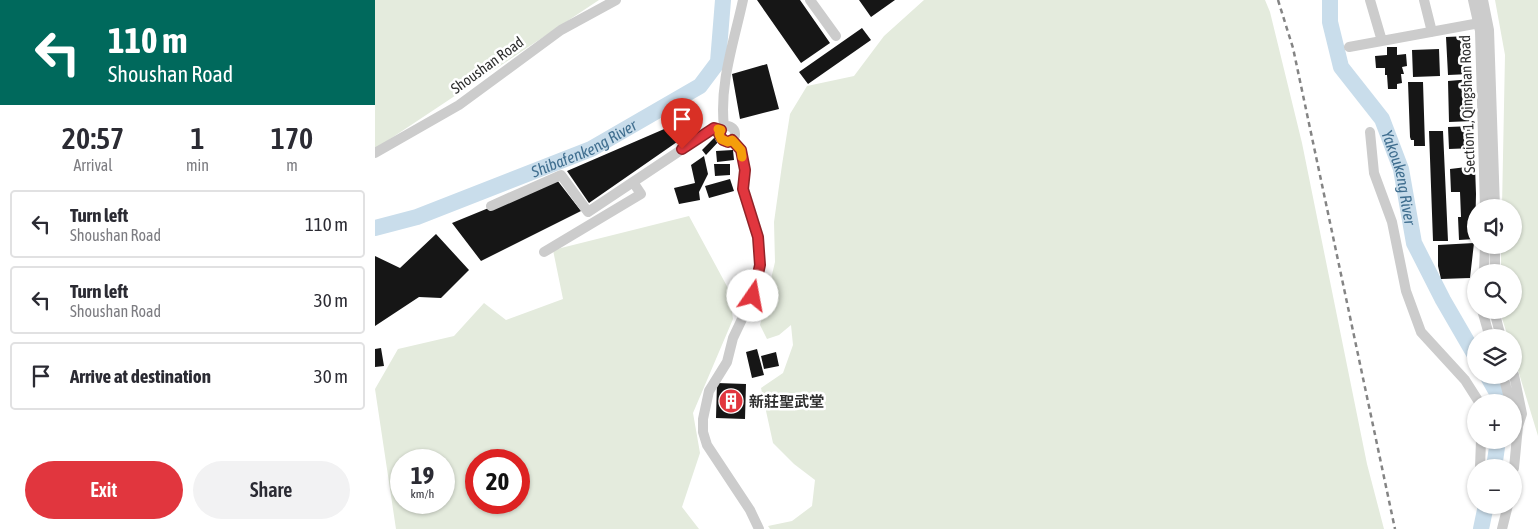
<!DOCTYPE html>
<html lang="en">
<head>
<meta charset="utf-8">
<style>
  body { margin:0; font-family:"Asap Condensed","Noto Sans TC",sans-serif; background:#f2f2f3; color:#2b2b33; height:100vh; display:flex; flex-direction:column; font-size:19px; white-space:nowrap }
  * { box-sizing:border-box; margin:0 }
  p { font-size:16px; color:#7c7c81 }
  .icon { flex:none; width:28px; height:28px; fill:none; stroke:currentColor; stroke-width:2; stroke-linecap:round; stroke-linejoin:round }
  .map { position:relative; flex:1; overflow:hidden }
  .details { display:flex; flex-direction:column; background:#fff; width:375px }
  .details>* { flex:none }
  .hud { background:#00695c; color:#fff; overflow:hidden }
  .buttons { position:absolute; left:1092px; top:199px; display:grid; gap:10px }
  .buttons a { display:grid; place-items:center; width:55px; height:55px; border-radius:50%; background:#fff; box-shadow:0 1px 4px #0004; font-size:25px }
  .speed { position:absolute; left:15px; top:449px; display:flex; gap:10px; font-size:25px; font-weight:700; text-align:center }
  .speed>* { display:grid; place-content:center; width:65px; height:65px; border-radius:50%; background:#fff; box-shadow:0 1px 4px #0004; line-height:1 }
  .speed small { font-size:12px; font-weight:400 }
  .speed .limit { border:8px solid #d22; background:#fff; color:#111 }
  .pin { position:absolute; display:grid; place-items:center; width:42px; height:42px; color:#fff; margin:-51px -21px; border-radius:50% 50% 50% 0; rotate:-45deg; box-shadow:0 0 5px #0007 }
  .pin .icon { rotate:45deg }
  .me { position:absolute; width:55px; margin:-28px; rotate:12deg; stroke-linejoin:round; filter:drop-shadow(0 0 4px #0008) }
  .turn { display:flex; align-items:center; gap:18px; height:105px; padding:0 25px; font-size:22px }
  .turn .icon { width:65px; height:65px; stroke-width:2.5 }
  .turn b { display:block; font-size:35px; line-height:42px }
  .eta { display:flex; justify-content:space-evenly; align-items:center; height:85px; text-align:center }
  .eta b { font-size:30px; font-weight:600; line-height:35px }
  .cta { display:flex; gap:10px; margin-top:auto; padding:10px 25px }
  .cta a { flex:1; height:58px; border-radius:30px; background:#e1363e; color:#fff; font-size:20px; font-weight:600; line-height:58px; text-align:center }
  .cta a+a { background:#f2f2f3; color:#2b2b33 }
  ul { padding:0; list-style:none }
  li { display:flex; align-items:center; gap:15px; height:68px; margin:0 10px 8px; padding:0 15px; border:2px solid #e1e1e2; border-radius:5px }
  li div { flex:1 }
  li b { display:block; font-size:19px }
  li em { font-style:normal }
  main { display:flex; flex:1; min-height:0 }
  .map>svg:first-child { display:block }
  .green { fill:#e4ebdd; fill-rule:evenodd }
  .lines { fill:none; stroke-linecap:round; stroke-linejoin:round }
  .river { stroke:#c9ddeb; stroke-width:16 }
  .building { fill:#161616 }
  .minor { stroke:#ccc; stroke-width:10 }
  .rail { stroke:#848484; stroke-width:2.5; stroke-dasharray:5 4; stroke-linecap:butt }
  .route-casing { stroke:#922328; stroke-width:12 }
  .route { stroke:#e1363e; stroke-width:9 }
  .slow { stroke:#f59e0b; stroke-width:9 }
  .labels { text-anchor:middle; dominant-baseline:central; stroke-width:5; stroke-linejoin:round; paint-order:stroke }
  .street-label { font-size:15px; fill:#2f2f2f; stroke:#fff }
  .poi-label { font-size:15px; font-weight:bold; fill:#2f2f2f; stroke:#fff; text-anchor:start }
  .water-label { font-size:16px; font-style:italic; fill:#3f6e8f; stroke:#fff }
</style>
</head>
<body>
<main>
<section class="details">
<div class="hud">
<div class="turn"><svg class="icon" aria-label="left" viewBox="0 0 24 24"><path d="M17 20v-9H6M10 6l-5 5 5 5"/></svg><div><b>110 m</b>Shoushan Road</div></div>
</div>
<div class="eta">
<div><b>20:57</b><p>Arrival</p></div>
<div><b>1</b><p>min</p></div>
<div><b>170</b><p>m</p></div>
</div>
<ul>
<li><svg class="icon" aria-label="left" viewBox="0 0 24 24"><path d="M17 20v-9H6M10 6l-5 5 5 5"/></svg><div><b>Turn left</b><p>Shoushan Road</p></div><em>110 m</em></li>
<li><svg class="icon" aria-label="left" viewBox="0 0 24 24"><path d="M17 20v-9H6M10 6l-5 5 5 5"/></svg><div><b>Turn left</b><p>Shoushan Road</p></div><em>30 m</em></li>
<li><svg class="icon" aria-label="arrive" viewBox="0 0 24 24"><path d="M6 21V4h12l-3 4 3 4H6"/></svg><div><b>Arrive at destination</b></div><em>30 m</em></li>
</ul>
<div class="cta"><a>Exit</a><a>Share</a></div>
</section>
<div class="map">
<svg width="1163" height="529" viewBox="0 0 1163 529">
  <rect width="100%" height="100%" fill="#fff"/>
  <path class="green" d="M0,0H224L0,149Z
    M549,0H890L895,12L927,143L992,464L1009,529H395L393,526L417,521L437,506L440,480L419,464L398,443L386,388L408,373L418,345L416,325L404,335L392,339L385,325L400,262L399,222L407,165L415,114L432,86L479,76L509,36Z
    M1120,0H1163V436L1139,357V338L1133,337L1125,312V310H1139V272H1126V245H1139V208L1127,207L1130,55Z
    M314,216L354,290L358,319L318,413L325,453L307,507L324,529H21L0,389L23,349L79,336L109,303L131,320L188,299L178,250ZM26,460H69V502H26ZM101,460H144V502H101Z"/>
  <g class="lines">
    <g class="river">
      <path id="s1" d="M955,0V22L966,67L1007,119L1026,169L1039,243L1068,300L1101,357"/>
      <path id="s2" d="M0,228L42,217L216,149L325,86L343,62L348,0"/>
      <path d="M1112,375L1125,398V402"/>
      <path d="M1119,468L1123,440"/>
      <path d="M1106,529L1111,505"/>
    </g>
  </g>
  <path class="building" d="M382,0H425L455,43L426,63Z
    M484,0H520L496,17Z
    M487,28L496,40L433,84L424,72Z
    M1094,36L1095,74L1073,75L1071,37Z
    M1012,47H1022V55L1031,54L1032,66L1027,67L1029,74H1026L1027,83L1022,84V89H1013L1012,75H1010V68H1001L1000,56L1012,55Z
    M1064,49L1065,76L1038,77L1037,50Z
    M392,64L404,109L365,119L357,74Z
    M1097,79L1098,121L1074,122L1073,81Z
    M1033,82H1048L1050,146H1039V140H1036L1035,137Z
    M317,117L325,126L214,203L192,171Z
    M1098,126L1099,148L1074,149L1073,127Z
    M1054,131H1068L1073,241H1058Z
    M341,136L345,140L331,155L327,150Z
    M358,150L359,160L342,162L341,151Z
    M329,156L333,174L324,192L325,200L304,204L299,188L320,183L316,165Z
    M339,164H355V175L340,176Z
    M1100,166L1101,194L1100,239L1084,240L1083,217H1086L1085,192H1076L1075,169Z
    M355,179L359,191L334,198L330,186Z
    M182,180L206,211L106,261L77,223Z
    M61,234L94,270L66,298L44,297L0,326V256L25,268Z
    M1099,243L1095,278L1066,279L1063,266V245Z
    M6,348L9,366L0,367V349Z
    M382,349L389,375L377,378L371,352Z
    M401,352L404,366L389,369L386,356Z
    M342,383L371,384L370,419L341,418Z"/>
  <g class="lines">
    <path class="minor" d="M435,0L461,36
      M995,0L1007,41
      M1049,0L1057,32
      M1098,0L1105,31L1110,208
      M1108,0L1114,30L1120,208
      M974,47L1110,22
      M344 134a8 8 0 1 1 16 0a8 8 0 1 1-16 0Z
      M349,127C344,84 359,42 368,0
      M995,132L999,173L1017,222L1031,291L1046,332L1090,380L1104,402
      M357,140L366,150L370,170L368,189L383,237L385,265L378,296L358,338L352,362L334,391L328,419V432L332,445L375,510L384,529
      M0,153L84,105L186,30L241,0
      M116,206L186,175L213,212L339,128L346,130
      M169,252L266,194L258,182
      M1109,272L1110,245
      M1120,272V245
      M1107,310L1115,338
      M1119,310L1126,338
      M1128,375L1135,402
      M1139,375L1147,414L1143,426L1139,468
      M1105,468L1106,440
      M1127,529L1133,505"/>
    <path class="rail" d="M903,0L918,48L1020,529"/>
  </g>
  <g class="lines">
    <defs>
      <path id="route" d="M307,149L339,128L346,130L344,134L348,140L353,142L357,140L366,150L370,170L368,189L383,237L385,265L378,296"/>
    </defs>
    <use href="#route" class="route-casing"/>
    <use href="#route" class="route"/>
    <path class="slow" d="M343,129L346,130L344,134L346,139L353,142L357,140L366,150L367,157"/>
  </g>
  <defs>
    <symbol id="building-disc" viewBox="-11 -11 22 22"><circle r="9.5" fill="#e1363e" stroke="#fff"/><path d="M-4-6H4V6H1V3H-1V6H-4ZM-2.5-4.3h1.7v1.8h-1.7ZM.8-4.3h1.7v1.8H.8ZM-2.5-1h1.7V.8h-1.7ZM.8-1h1.7V.8H.8Z" fill="#fff"/></symbol>
  </defs>
  <g fill-rule="evenodd">
    <use href="#building-disc" x="342" y="387" width="28" height="28"/>
  </g>
  <g class="labels">
    <g class="street-label">
      <text transform="translate(112 65) rotate(-36)">Shoushan Road</text>
      <text transform="translate(1092 104) rotate(-92)">Section 1, Qingshan Road</text>
    </g>
    <g class="poi-label">
      <text x="374" y="401">新莊聖武堂</text>
    </g>
    <g class="water-label">
      <text stroke="none"><textPath href="#s2" startOffset="224">Shibafenkeng River</textPath></text>
      <text stroke="none"><textPath href="#s1" startOffset="196">Yakoukeng River</textPath></text>
    </g>
  </g>
</svg>
<div class="buttons">
<a><svg class="icon" aria-label="sound" viewBox="0 0 24 24"><path d="M4 9h4l5-4v14l-5-4H4zM17 9q2 3 0 6"/></svg></a>
<a><svg class="icon" aria-label="search" viewBox="0 0 24 24"><circle cx="10" cy="10" r="6"/><path d="M15 15l6 6"/></svg></a>
<a><svg class="icon" aria-label="layers" viewBox="0 0 24 24"><path d="M12 4l9 5-9 5-9-5zM3 14l9 5 9-5"/></svg></a>
<a>+</a>
<a>−</a>
</div>
<div class="speed"><div>19<small>km/h</small></div><div class="limit">20</div></div>
<div class="pin" style="left:307px;top:149px;background:#d93025"><svg class="icon" aria-label="arrive" viewBox="0 0 24 24"><path d="M6 21V4h12l-3 4 3 4H6"/></svg></div>
<svg class="me" style="left:378px;top:296px" viewBox="-20 -20 40 40"><circle r="19" fill="#fff"/><path d="M0-13L10 11 0 6-10 11z" fill="#e1363e"/></svg>
</div>
</main>
</body>
</html>
